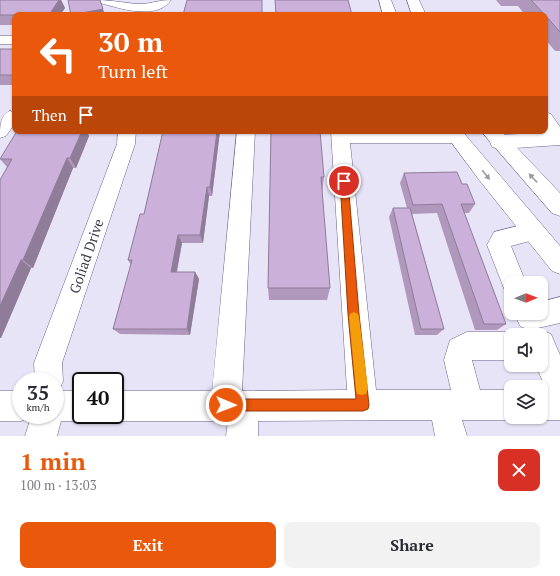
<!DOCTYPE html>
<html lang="en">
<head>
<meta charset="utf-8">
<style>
  body { margin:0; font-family:"PT Serif",serif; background:#f2f2f3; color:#2b2b33; height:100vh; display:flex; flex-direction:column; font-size:15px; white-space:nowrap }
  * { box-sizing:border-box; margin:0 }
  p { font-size:13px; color:#7c7c81 }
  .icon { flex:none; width:22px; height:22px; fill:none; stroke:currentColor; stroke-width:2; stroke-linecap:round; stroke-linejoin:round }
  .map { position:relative; height:436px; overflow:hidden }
  .sheet { display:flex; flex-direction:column; background:#fff; flex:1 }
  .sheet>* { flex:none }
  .hud { position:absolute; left:12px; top:12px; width:536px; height:122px; border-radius:8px; box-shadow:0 1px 3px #0004; background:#ea580c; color:#fff; overflow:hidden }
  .needle { width:26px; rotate:89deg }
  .fabs { position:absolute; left:504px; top:276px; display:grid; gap:8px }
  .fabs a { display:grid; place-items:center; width:44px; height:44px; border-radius:8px; background:#fff; box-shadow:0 1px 3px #0004; font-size:20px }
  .speed { position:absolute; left:12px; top:372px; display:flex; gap:8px; font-size:20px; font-weight:700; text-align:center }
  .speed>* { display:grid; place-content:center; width:52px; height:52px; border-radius:50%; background:#fff; box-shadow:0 1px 3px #0004; line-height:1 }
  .speed small { font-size:10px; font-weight:400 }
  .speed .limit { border:2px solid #111; border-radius:6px; background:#fff; color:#111 }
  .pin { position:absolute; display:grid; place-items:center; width:34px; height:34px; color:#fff; margin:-17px; border:2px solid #fff; border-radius:50%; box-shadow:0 1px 4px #0007 }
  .me { position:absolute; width:44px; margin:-22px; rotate:91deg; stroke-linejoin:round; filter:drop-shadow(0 0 3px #0008) }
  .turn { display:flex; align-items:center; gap:14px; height:84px; padding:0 20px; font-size:18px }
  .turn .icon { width:52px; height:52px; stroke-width:2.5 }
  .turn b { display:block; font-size:28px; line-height:34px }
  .then { display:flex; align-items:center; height:38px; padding:0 20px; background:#0003; gap:8px; font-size:15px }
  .round { display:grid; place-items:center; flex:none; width:42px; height:42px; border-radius:8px; background:#f2f2f3 }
  .head { display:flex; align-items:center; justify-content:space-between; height:68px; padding:0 20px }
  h1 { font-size:24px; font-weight:600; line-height:30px; color:#ea580c }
  .primary-button { display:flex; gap:8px; margin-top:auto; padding:8px 20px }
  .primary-button a { flex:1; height:46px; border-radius:8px; background:#ea580c; color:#fff; font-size:16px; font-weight:600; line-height:46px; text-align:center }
  .primary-button a+a { background:#f2f2f3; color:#2b2b33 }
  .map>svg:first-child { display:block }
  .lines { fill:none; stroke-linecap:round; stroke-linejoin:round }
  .minor-casing { stroke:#6a628b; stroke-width:1 }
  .major-casing { stroke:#6a628b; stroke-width:1 }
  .minor { fill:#fff; fill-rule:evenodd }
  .major { fill:#fff; fill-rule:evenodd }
  .wall { fill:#af98bb }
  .shaded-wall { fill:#8e7c99 }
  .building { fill:#cbb1da; stroke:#8e7c99 }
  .oneway { fill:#9c9aa4 }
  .route { fill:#ea580c; stroke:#983908 }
  .slow { fill:#f59e0b }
  .labels { text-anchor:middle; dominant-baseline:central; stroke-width:3.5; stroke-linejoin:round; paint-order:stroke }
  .street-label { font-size:14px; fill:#393648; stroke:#fff }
</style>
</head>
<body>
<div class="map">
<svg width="560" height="436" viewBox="0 0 560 436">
  <rect width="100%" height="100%" fill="#e7e4f7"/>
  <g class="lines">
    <defs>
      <path id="minor" d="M98,0C113,0 128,4 143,4C153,3 160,0 171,0C157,21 119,8 100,3Z
        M0,36H15V44H0Z
        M10,111L15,113V123L6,136L0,138C0,127 0,115 10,111Z
        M545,112L551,114L560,127V145L499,149L492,147L490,142L492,137L499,135L545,133Z
        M118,131H136L135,144L62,363L63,381L59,391H81V415H92L81,421H61L57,436H25L31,417L21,421H0V391H21V415H55V381H35L34,363L117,144Z
        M237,131H255L242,391L347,390L331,131H458L464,132L466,137L464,142L457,143H350L376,390H451L444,360L450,340L467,332H511L518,335H511V360H472L480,390H511V417H518L511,420H462L467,436H435L432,420L258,421V436H226L228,421H115L104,417V415H115V391H212Z
        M533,222L541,224L544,231L541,238L511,246L526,283H511V293L505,291L487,245L494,232Z
        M560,297V323L529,330L520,326L516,317L518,313H541V302Z
        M541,330L551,334L560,355V420H541L534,417H541V390H546L536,365H541V335H531Z"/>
      <path id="major" d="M379,0H391L397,15H383Z
        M407,0H419L426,15H412Z
        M443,131H462L560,246V274L552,271L480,181Z
        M481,131H501L560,193V216L552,213Z"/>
    </defs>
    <use href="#minor" class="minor-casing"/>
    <use href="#major" class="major-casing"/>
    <use href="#minor" class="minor"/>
    <use href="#major" class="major"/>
  </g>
  <path class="wall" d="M0,0H61L65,8L60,15H15V25H0Z
    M496,0H560V51H555L545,39V15H525L518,6H501Z
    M0,49H15V85H0Z
    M163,131H220L212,196H209L203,243H182L177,272H195L199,279L190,335L120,334L113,329L131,265L128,260L144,214Z
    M271,131L324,177L322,193L330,288L327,300H269L268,288Z
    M89,136L76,168H73L33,268H31L1,338H0V180L7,167L0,159Z
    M404,173L462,184L475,204L469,213H464L506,324L497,330H475L437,213L412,214L444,329L437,335H415L389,217L393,208H407L400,183Z"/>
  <path class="shaded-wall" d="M59,0H61L65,8L60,15H49Z
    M100,0L105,15H72Z
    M82,131H87L89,136L76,168L70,158Z
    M217,131H220L212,196L210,187Z
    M67,158L73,168L33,268L23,260Z
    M207,187L209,196L203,243L200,235Z
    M178,235L182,243L175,279L171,272Z
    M21,260L31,268L1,338H0V306Z
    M195,272L199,279L190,335L187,329Z"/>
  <path class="building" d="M0,0H59L49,15H0Z
    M68,0H100L103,9L71,15Z
    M187,0H262V15H183Z
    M275,0H348L352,15H276Z
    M531,0H560V32L545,15Z
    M0,49H15V75H0Z
    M17,131H82L70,158H67L23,260H21L0,306V180L12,159H0Z
    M163,131H217L210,187H207L200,235H178L171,272H195L187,329H113L132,260H128L140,214H144Z
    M271,131H320L324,177H321L330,288H268Z
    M457,172L462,184H467L475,204H461L506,324H484L442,204L413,205L404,173Z
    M393,208H410L444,329H421Z"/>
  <defs><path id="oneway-solid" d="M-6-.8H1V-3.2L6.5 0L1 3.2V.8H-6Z"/></defs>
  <g class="oneway">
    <use href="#oneway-solid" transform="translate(486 175) rotate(51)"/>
    <use href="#oneway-solid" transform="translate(533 178) rotate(-133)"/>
  </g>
  <path class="route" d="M344,178L348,181L359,314L369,405L368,409L363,411H226L222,410L220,405L222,401L226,399H356L348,314L340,181Z"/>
  <path class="slow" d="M354,312L358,314L359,317L368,389L366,394L362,395L357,394L356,389L349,317L350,314Z"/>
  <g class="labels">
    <g class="street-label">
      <text transform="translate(86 256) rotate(-71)">Goliad Drive</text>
    </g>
  </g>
</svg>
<div class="fabs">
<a><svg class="needle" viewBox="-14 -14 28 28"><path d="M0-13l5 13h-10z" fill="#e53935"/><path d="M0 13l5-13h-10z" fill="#7c7c81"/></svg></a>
<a><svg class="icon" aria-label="sound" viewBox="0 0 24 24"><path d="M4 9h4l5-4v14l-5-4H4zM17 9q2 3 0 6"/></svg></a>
<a><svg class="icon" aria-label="layers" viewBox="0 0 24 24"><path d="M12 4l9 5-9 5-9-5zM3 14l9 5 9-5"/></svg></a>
</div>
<div class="speed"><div>35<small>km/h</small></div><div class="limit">40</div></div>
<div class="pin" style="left:344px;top:181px;background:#d93025"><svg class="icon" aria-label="arrive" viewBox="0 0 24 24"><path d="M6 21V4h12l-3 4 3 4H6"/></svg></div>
<svg class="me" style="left:226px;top:405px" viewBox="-20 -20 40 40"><circle r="17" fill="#ea580c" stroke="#fff" stroke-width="3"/><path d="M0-11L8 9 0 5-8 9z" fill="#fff"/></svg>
<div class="hud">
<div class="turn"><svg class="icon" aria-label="left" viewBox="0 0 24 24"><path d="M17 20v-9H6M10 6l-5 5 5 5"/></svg><div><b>30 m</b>Turn left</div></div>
<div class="then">Then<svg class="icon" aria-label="arrive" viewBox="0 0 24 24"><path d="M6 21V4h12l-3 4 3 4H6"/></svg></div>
</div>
</div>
<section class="sheet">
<div class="head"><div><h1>1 min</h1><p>100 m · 13:03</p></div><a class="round" style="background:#d93025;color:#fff"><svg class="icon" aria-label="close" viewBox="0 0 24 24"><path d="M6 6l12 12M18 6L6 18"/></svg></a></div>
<div class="primary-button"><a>Exit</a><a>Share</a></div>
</section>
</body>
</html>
